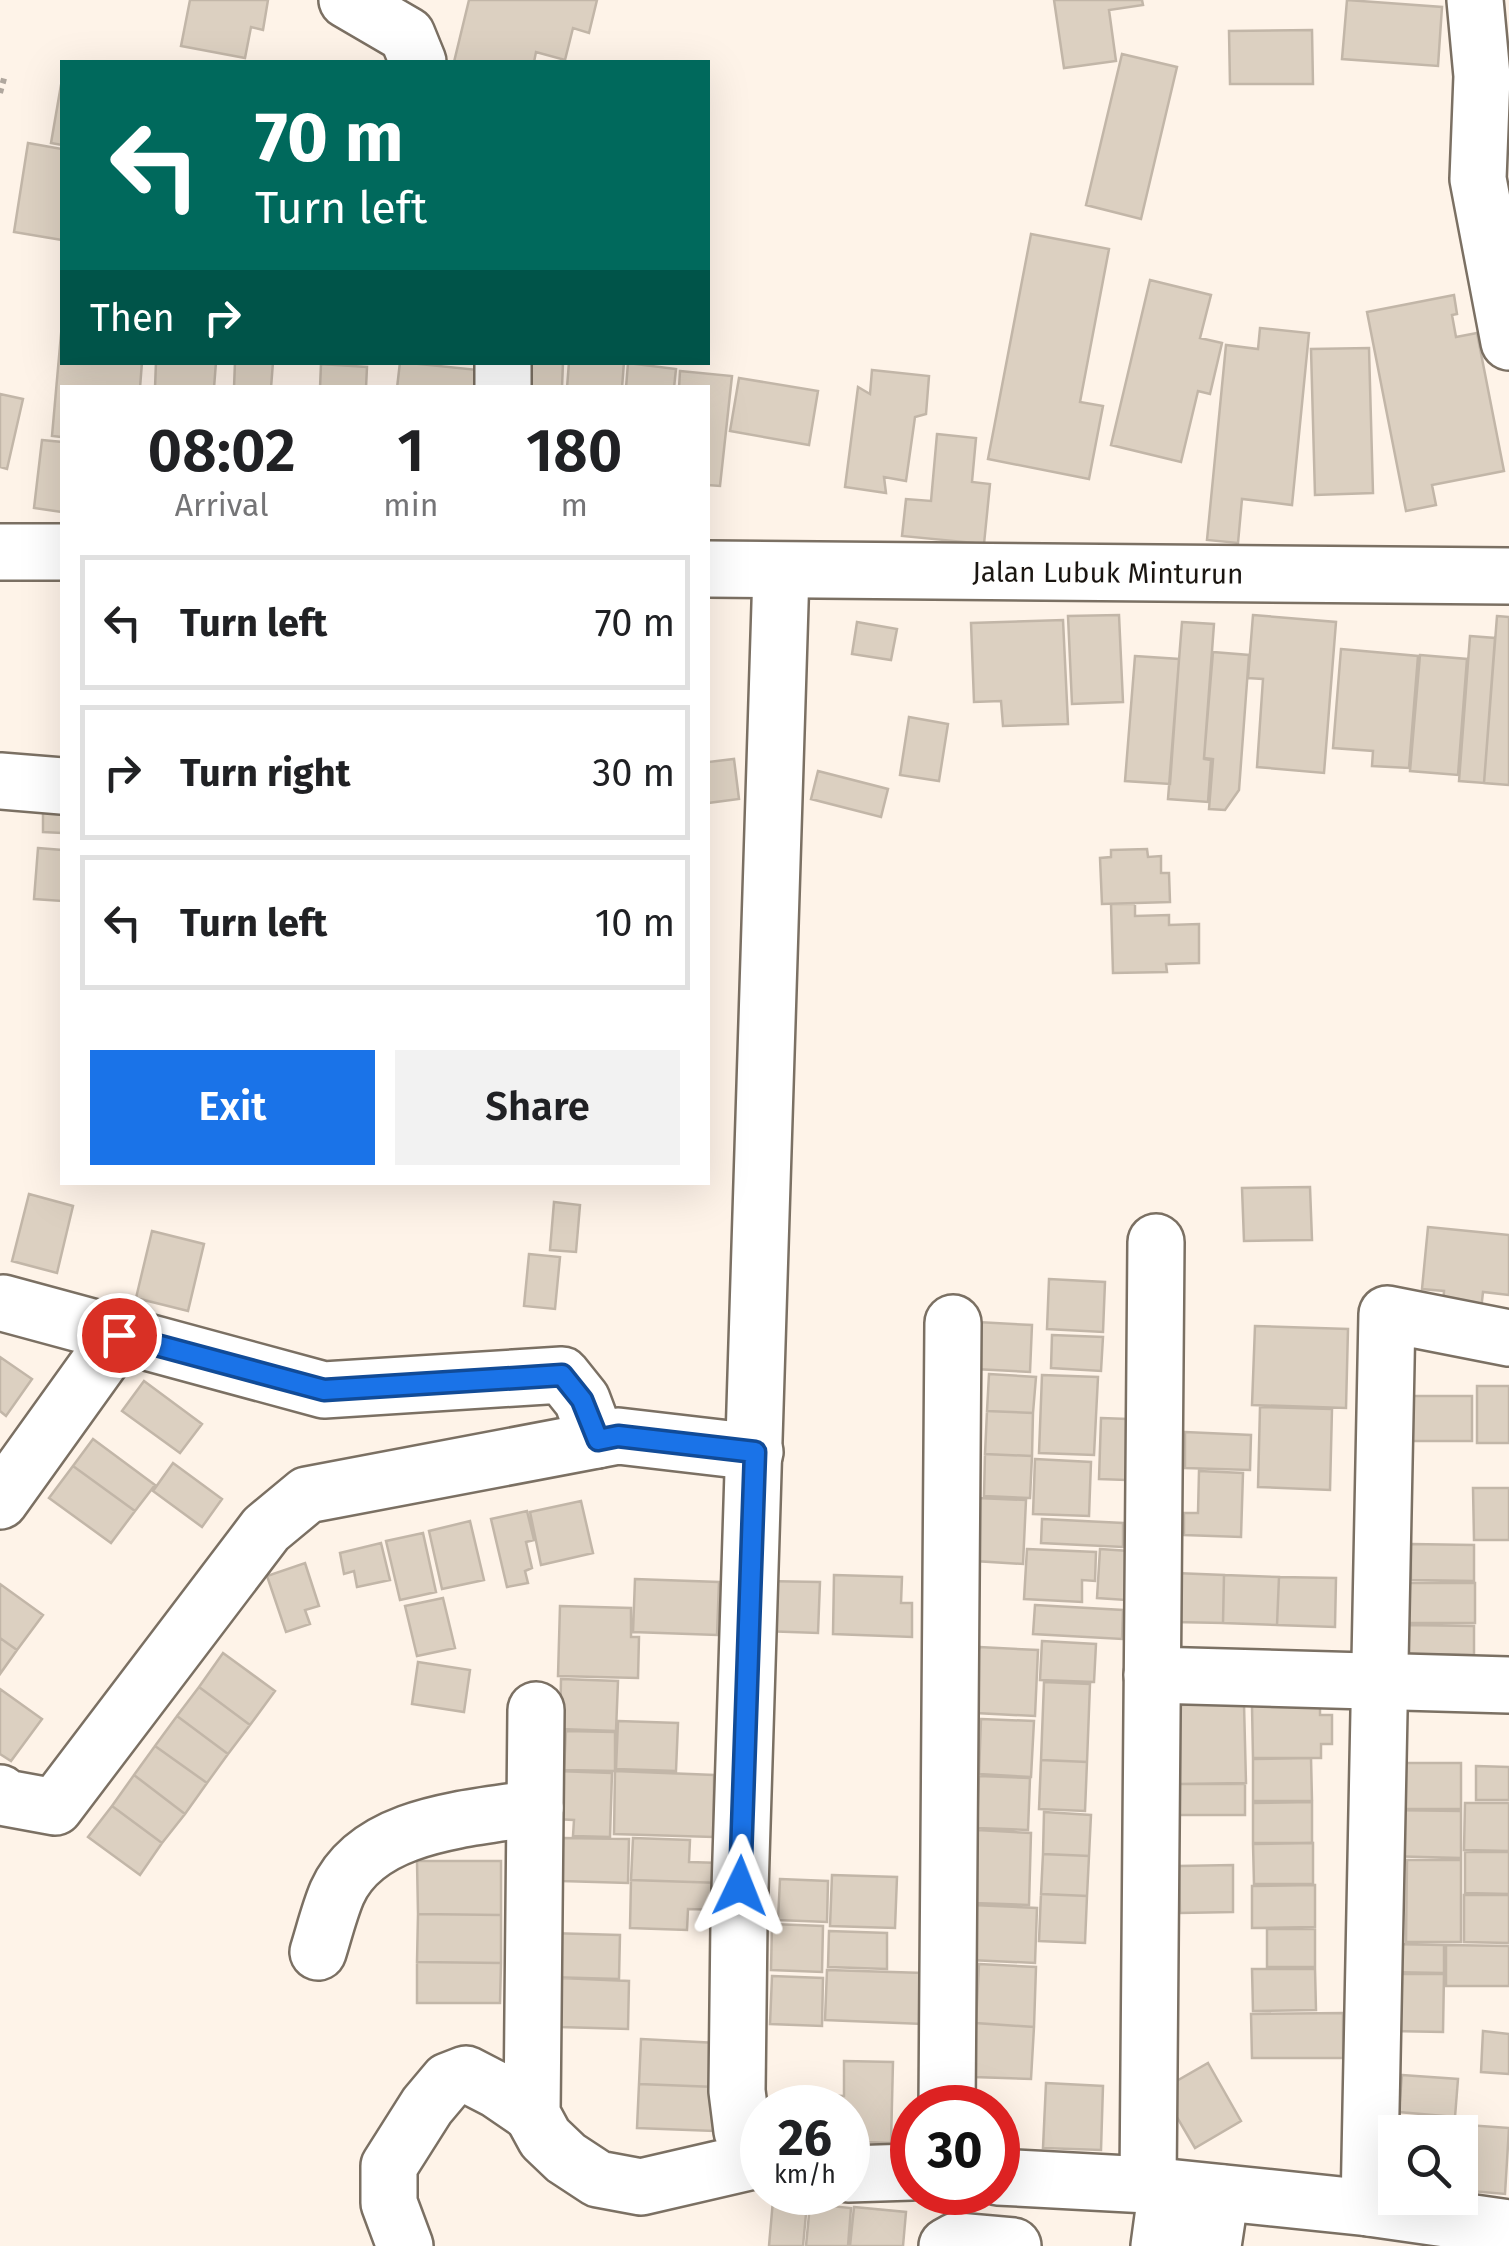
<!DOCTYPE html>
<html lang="en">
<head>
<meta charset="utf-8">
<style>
  body { margin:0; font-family:"Fira Sans",sans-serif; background:#f2f2f2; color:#202124; height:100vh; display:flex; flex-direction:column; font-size:38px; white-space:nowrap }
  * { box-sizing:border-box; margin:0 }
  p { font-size:32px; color:#757577 }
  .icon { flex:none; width:55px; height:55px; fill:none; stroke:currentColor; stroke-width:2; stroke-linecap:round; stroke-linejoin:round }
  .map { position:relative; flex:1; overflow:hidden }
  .drawer { position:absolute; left:60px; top:385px; width:650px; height:800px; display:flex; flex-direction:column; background:#fff; border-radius:0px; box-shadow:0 10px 40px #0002 }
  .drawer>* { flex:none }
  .banner { position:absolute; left:60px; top:60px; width:650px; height:305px; border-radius:0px; box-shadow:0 10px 40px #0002; background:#00695c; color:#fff; overflow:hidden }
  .controls { position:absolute; left:1378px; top:2115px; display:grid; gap:20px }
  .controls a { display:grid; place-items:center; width:100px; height:100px; border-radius:0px; background:#fff; box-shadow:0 10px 40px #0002; font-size:50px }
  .speed { position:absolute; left:740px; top:2085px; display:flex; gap:20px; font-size:50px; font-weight:700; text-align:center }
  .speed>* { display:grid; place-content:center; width:130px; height:130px; border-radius:50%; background:#fff; box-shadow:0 10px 40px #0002; line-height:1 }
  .speed small { font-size:25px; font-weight:400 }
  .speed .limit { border:15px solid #d22; background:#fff; color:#111 }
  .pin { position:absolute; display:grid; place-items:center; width:85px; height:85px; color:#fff; margin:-42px; border:5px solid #fff; border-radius:50%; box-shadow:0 2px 10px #0007 }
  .me { position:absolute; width:110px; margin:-55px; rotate:2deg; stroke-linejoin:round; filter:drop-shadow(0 0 8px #0008) }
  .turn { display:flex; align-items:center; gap:35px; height:210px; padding:0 30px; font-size:45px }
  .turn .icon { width:130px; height:130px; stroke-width:2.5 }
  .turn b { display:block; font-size:70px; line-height:85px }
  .then { display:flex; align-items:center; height:95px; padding:0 30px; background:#0003; gap:20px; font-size:38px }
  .eta { display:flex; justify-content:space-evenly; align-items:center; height:170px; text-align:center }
  .eta b { font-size:60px; font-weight:600; line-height:70px }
  .action { display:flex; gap:20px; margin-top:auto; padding:20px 30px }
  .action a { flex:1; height:115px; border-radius:0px; background:#1a73e8; color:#fff; font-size:40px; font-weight:600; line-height:115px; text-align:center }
  .action a+a { background:#f2f2f2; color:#202124 }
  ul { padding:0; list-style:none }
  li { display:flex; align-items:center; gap:30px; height:135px; margin:0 20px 15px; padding:0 10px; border:5px solid #e0e0e0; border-radius:0px }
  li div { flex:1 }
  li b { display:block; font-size:38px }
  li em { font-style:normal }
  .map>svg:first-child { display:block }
  .building { fill:#dcd0c1; stroke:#c2b6a8; stroke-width:2.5 }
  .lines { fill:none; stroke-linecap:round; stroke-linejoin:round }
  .minor-casing { stroke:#7b7063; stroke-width:60 }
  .path { stroke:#b0a79e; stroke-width:6; stroke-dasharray:5 5; stroke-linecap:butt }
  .minor { stroke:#fff; stroke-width:55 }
  .route-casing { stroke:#114b97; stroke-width:25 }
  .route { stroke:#1a73e8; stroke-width:18 }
  .labels { text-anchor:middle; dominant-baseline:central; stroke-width:8; stroke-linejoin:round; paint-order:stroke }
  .street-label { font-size:28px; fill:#1b1611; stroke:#fff }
</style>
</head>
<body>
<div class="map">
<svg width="1509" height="2246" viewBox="0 0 1509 2246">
  <rect width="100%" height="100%" fill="#fef3e8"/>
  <path class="building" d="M190,0H268L263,30L251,27L245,58L181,46Z
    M469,0H597L589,33L573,28L565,60L536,52L534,62H454Z
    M1054,0H1142L1143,5L1109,10L1116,61L1064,68Z
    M1347,0L1442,7L1438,66L1342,59Z
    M1312,30L1313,84H1230L1229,31Z
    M1122,54L1177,67L1141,219L1086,205Z
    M61,85H62V145L51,143Z
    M28,143L62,149V240L14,232Z
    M1031,234L1109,249L1080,402L1103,406L1089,479L988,459Z
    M1150,280L1211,295L1200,338L1222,343L1210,394L1198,391L1181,462L1111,445Z
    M1454,295L1457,314L1452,315L1456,337L1477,333L1504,471L1432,485L1436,505L1406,511L1367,312Z
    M62,323V362H142L140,388H62V437L52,436Z
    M1260,328L1309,333L1292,505L1242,499L1238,543L1207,540L1226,345L1258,349Z
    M1369,348L1373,493L1315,495L1311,349Z
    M156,362H216L214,388H155Z
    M235,362H273L271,388H234Z
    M400,362L488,371L486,388H397Z
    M512,362H563L562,388H510Z
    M569,362H624L622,388H567Z
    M628,363L676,369L674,388H626Z
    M321,364L367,367L366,388H320Z
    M872,370L929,376L926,414L915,417L906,481L884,477L886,493L845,487L858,387L870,394Z
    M680,371L732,376L720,486L708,485V388H679Z
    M739,378L818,391L809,445L730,431Z
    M0,394L23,399L7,469L0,467Z
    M937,434L976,438L972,482L990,484L984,544L902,536L906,499L931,501Z
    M42,440L62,442V512L34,508Z
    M1119,615L1123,702L1072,704L1068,616Z
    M1253,615L1336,622L1324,773L1257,767L1263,679L1248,678Z
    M1497,616L1509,617V785L1484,783Z
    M1063,620L1068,724L1003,726L1001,701L974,702L971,623Z
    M857,622L897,629L891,660L852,654Z
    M1182,622L1214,624L1204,759L1211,760L1208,802L1168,799Z
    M1470,636L1495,638L1484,783L1459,781Z
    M1341,649L1418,656L1409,768L1372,766L1373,751L1333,748Z
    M1213,652L1249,655L1239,790L1225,810L1209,809L1213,759L1204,758Z
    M1420,655L1467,659L1458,775L1410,771Z
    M1135,656L1179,659L1170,784L1125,781Z
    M909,717L948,724L939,781L900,775Z
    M734,759L739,799L708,803V762Z
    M818,771L888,789L881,817L811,799Z
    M43,795H62V833L43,832Z
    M38,848L62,850V901L34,899Z
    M1147,849L1148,857L1161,856V873H1169L1170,902L1102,904L1100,858L1111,857V850Z
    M1111,904H1135V916L1169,915V925L1199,924V963L1166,964L1167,972L1113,973Z
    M1310,1187L1312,1240L1244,1241L1242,1188Z
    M29,1194L73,1206L57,1273L12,1261Z
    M554,1202L580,1205L576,1252L550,1250Z
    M1428,1227L1509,1235V1295L1483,1292L1481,1310L1443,1306L1444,1291L1422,1289Z
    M152,1231L204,1244L188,1311L136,1298Z
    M529,1254L560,1257L555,1309L524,1306Z
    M1049,1279L1105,1282L1103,1332L1047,1329Z
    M977,1322L1032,1325L1030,1372L975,1369Z
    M1255,1326L1348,1329L1346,1408L1252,1405Z
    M1052,1335L1103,1337L1101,1371L1051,1368Z
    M0,1357L32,1379L6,1416L0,1411Z
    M989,1374L1036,1377L1033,1413L987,1411Z
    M1042,1375L1098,1377L1094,1455L1039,1453Z
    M144,1381L202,1424L180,1453L122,1411Z
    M1477,1386H1509V1443H1477Z
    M1410,1396H1472V1441H1410Z
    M1260,1407L1332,1409L1330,1490L1258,1487Z
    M987,1411L1033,1413L1032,1456L985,1454Z
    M1101,1418L1128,1419L1126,1480L1099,1479Z
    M1185,1432L1251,1435L1250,1470L1185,1468Z
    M93,1439L155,1485L135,1511L73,1466Z
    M985,1454L1032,1456L1030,1498L984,1496Z
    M1035,1459L1091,1462L1089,1516L1033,1514Z
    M173,1463L222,1499L202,1527L153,1491Z
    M73,1466L135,1511L111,1543L49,1498Z
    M1199,1471L1243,1473L1241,1537L1184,1535V1513H1198Z
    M1473,1488H1509V1540H1474Z
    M977,1498L1026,1500L1023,1564L975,1561Z
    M581,1501L593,1553L541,1565L530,1512Z
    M527,1511L534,1540L526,1542L532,1568L525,1571L528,1583L507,1587L491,1519Z
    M1042,1519L1123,1523V1547L1041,1543Z
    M470,1521L484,1580L442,1589L429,1531Z
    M423,1533L436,1592L400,1600L386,1541Z
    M381,1543L390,1580L357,1587L354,1571L344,1574L340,1553Z
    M1411,1544L1474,1545V1581L1411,1580Z
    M1027,1549L1096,1552L1095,1581L1082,1580V1602L1024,1599Z
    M1100,1549L1129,1551L1126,1600L1097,1598Z
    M305,1563L319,1606L305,1610L310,1624L286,1632L267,1576Z
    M1175,1573L1224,1575L1223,1623L1174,1622Z
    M834,1575L902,1577L901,1603H912V1637L833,1634Z
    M1224,1575L1279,1577L1277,1625L1223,1623Z
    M1279,1577L1336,1578L1335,1627L1277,1625Z
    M635,1579L719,1582L717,1635L633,1632Z
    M763,1581L820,1582L818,1633L762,1631Z
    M1407,1583H1475V1623H1407Z
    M0,1584L43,1615L17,1650L0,1638Z
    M443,1598L455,1648L417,1656L405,1606Z
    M1035,1605L1123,1610L1122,1639L1033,1634Z
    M560,1606L631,1608V1637H639L638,1678L558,1676Z
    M1406,1625L1474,1626V1655L1407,1654Z
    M0,1638L17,1650L0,1674Z
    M1042,1641L1096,1644L1094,1682L1040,1680Z
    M979,1647L1038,1650L1035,1716L976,1713Z
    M223,1653L275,1691L250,1725L199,1687Z
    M418,1662L470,1670L464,1712L412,1704Z
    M561,1679L618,1681L616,1731L560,1729Z
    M1044,1682L1090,1684L1087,1762L1041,1760Z
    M199,1687L250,1725L228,1754L177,1716Z
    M0,1689L42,1719L11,1761L0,1754Z
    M1244,1704L1246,1783L1178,1784V1705Z
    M1320,1705V1715H1332V1744H1321V1758H1253L1252,1706Z
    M177,1716L228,1754L207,1783L155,1746Z
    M981,1719L1034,1721L1031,1777L979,1774Z
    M618,1721L678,1723L676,1771L616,1769Z
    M566,1731L615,1732V1771L564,1770Z
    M155,1746L207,1783L185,1814L134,1775Z
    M1311,1758L1312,1801H1253V1759Z
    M1041,1760L1087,1762L1085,1811L1039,1809Z
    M1385,1763H1461V1809H1384Z
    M1476,1766L1509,1767V1800H1476Z
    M557,1771L612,1773L610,1837L573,1836L574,1820L555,1819Z
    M615,1771L714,1775L713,1837L614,1834Z
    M134,1775L185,1814L162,1843L112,1806Z
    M979,1776L1030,1778L1028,1830L977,1828Z
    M1179,1784H1245V1815H1179Z
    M1312,1802V1843H1253V1803Z
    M1465,1803H1509V1851L1464,1850Z
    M112,1806L162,1843L140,1875L88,1837Z
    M1384,1810L1461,1811V1858L1384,1856Z
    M1044,1812L1091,1815L1089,1856L1043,1854Z
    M977,1830L1031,1833L1029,1905L974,1903Z
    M563,1838L629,1839L628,1883L562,1881Z
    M633,1838L690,1840L689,1862L721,1863V1883L631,1880Z
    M1313,1843V1884H1254L1253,1844Z
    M1465,1852H1509V1894L1465,1893Z
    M1043,1854L1089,1856L1087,1896L1041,1894Z
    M1407,1860H1461V1942H1406Z
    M417,1861H501V1915L418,1914Z
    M1233,1865V1912L1180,1913L1179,1866Z
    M832,1875L897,1877L895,1928L830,1926Z
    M780,1879L828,1881L827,1922L778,1920Z
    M631,1880L721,1883L720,1910L688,1909L687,1930L630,1928Z
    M1315,1885V1927L1252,1928V1886Z
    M1041,1894L1087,1896L1085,1943L1039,1941Z
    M1464,1895H1509V1943L1464,1942Z
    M972,1905L1037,1908L1035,1963L970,1960Z
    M418,1914L501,1915V1963L417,1962Z
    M772,1924L823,1926L822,1972L771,1970Z
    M1267,1929H1315V1967H1267Z
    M829,1931L887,1933V1969L828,1967Z
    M548,1933L620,1935L619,1979L547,1977Z
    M1387,1944L1444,1945V1973L1386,1972Z
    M1446,1945L1509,1946V1986H1446Z
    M417,1962L501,1963L500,2003H417Z
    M979,1964L1036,1967L1034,2027L976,2023Z
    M1252,1969H1315L1316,2010L1253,2011Z
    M827,1970L924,1973L923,2024L825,2020Z
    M1391,1974H1444L1443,2032L1391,2031Z
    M772,1976L823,1978L822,2026L770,2024Z
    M561,1978L629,1981L628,2029L560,2027Z
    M1343,2013V2058H1252L1251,2014Z
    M976,2023L1034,2027L1031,2079L974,2077Z
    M1483,2031L1509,2034V2074L1481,2072Z
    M641,2039L717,2043L715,2087L639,2084Z
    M844,2061L893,2062L891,2143L865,2142V2134L848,2133V2108H820V2095L844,2096Z
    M1208,2063L1241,2121L1195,2148L1161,2090Z
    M1402,2075L1458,2079L1455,2117L1399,2112Z
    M1046,2083L1103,2086L1101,2150L1043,2148Z
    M639,2084L715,2087L714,2131L637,2128Z
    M1410,2121L1509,2128L1505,2194L1460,2190V2132H1409Z
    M773,2200L807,2203L803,2246H769Z
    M810,2204L851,2208L848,2246H806Z
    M854,2207L906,2212L903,2246H850Z"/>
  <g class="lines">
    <defs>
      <g id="minor">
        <path d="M347,0L407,35L418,62"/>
        <path d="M1475,0L1482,76L1478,179L1509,342"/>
        <path d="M503,362V388"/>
        <path d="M0,552H62"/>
        <path id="s1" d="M708,569L1509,576"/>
        <path d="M0,781L62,786"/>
        <path d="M3,1303L324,1390L562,1375L582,1400L597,1440"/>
        <path d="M0,1501L119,1335"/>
        <path d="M1152,1675L1509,1685"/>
        <path d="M536,1710L532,2114L545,2138L566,2158L598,2179L641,2187L762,2159"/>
        <path d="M0,1793L6,1798L55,1807L266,1529L307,1495L618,1436L755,1452"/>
        <path d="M318,1952C324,1933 329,1912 337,1893C368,1823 469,1819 535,1808"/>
        <path d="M947,2108L953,1323"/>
        <path d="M762,2150L742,2131L737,2091L739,1922L781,572"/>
        <path d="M848,2174L912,2172"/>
        <path d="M998,2177L1148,2185L1369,2208L1509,2228"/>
        <path d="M1148,2185L1156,1242"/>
        <path d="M1369,2208L1387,1314L1509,1338"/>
        <path d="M405,2246L389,2203V2166L427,2106L448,2081L466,2074L497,2090L532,2114"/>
        <path d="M947,2246L956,2241L1013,2246"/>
        <path d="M1159,2246L1167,2187"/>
        <path d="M1213,2246L1221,2193"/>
      </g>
    </defs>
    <use href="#minor" class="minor-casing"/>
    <path class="path" d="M0,93L5,75"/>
    <use href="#minor" class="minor"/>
  </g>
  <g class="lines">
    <defs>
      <path id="route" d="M119,1335L324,1390L562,1375L582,1400L598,1440L618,1436L755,1452L740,1886"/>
    </defs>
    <use href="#route" class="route-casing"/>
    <use href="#route" class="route"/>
  </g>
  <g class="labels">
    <g class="street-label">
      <text stroke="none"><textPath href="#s1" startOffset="400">Jalan Lubuk Minturun</textPath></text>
    </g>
  </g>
</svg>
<div class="controls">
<a><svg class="icon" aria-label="search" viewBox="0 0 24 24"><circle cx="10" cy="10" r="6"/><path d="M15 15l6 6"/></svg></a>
</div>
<div class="speed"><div>26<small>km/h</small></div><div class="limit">30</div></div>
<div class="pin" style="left:119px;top:1335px;background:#d93025"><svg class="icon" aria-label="arrive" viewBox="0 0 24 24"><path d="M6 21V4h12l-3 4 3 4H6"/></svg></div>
<svg class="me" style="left:740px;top:1886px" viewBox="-20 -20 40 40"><path d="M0-17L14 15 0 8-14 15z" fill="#1a73e8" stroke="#fff" stroke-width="4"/></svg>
<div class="banner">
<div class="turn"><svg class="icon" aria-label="left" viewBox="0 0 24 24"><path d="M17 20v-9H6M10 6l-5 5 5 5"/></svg><div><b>70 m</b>Turn left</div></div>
<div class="then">Then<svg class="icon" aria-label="right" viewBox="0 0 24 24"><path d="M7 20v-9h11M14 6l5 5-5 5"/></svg></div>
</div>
<section class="drawer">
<div class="eta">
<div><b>08:02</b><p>Arrival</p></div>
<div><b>1</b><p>min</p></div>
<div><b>180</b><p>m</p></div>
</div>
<ul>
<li><svg class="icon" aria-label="left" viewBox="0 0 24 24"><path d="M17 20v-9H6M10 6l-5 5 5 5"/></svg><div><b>Turn left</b></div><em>70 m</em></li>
<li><svg class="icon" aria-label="right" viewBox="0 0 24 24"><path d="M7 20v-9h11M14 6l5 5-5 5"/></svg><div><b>Turn right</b></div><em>30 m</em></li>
<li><svg class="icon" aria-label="left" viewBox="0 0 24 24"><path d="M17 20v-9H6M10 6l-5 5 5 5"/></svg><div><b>Turn left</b></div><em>10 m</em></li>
</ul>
<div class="action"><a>Exit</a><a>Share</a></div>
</section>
</div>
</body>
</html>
